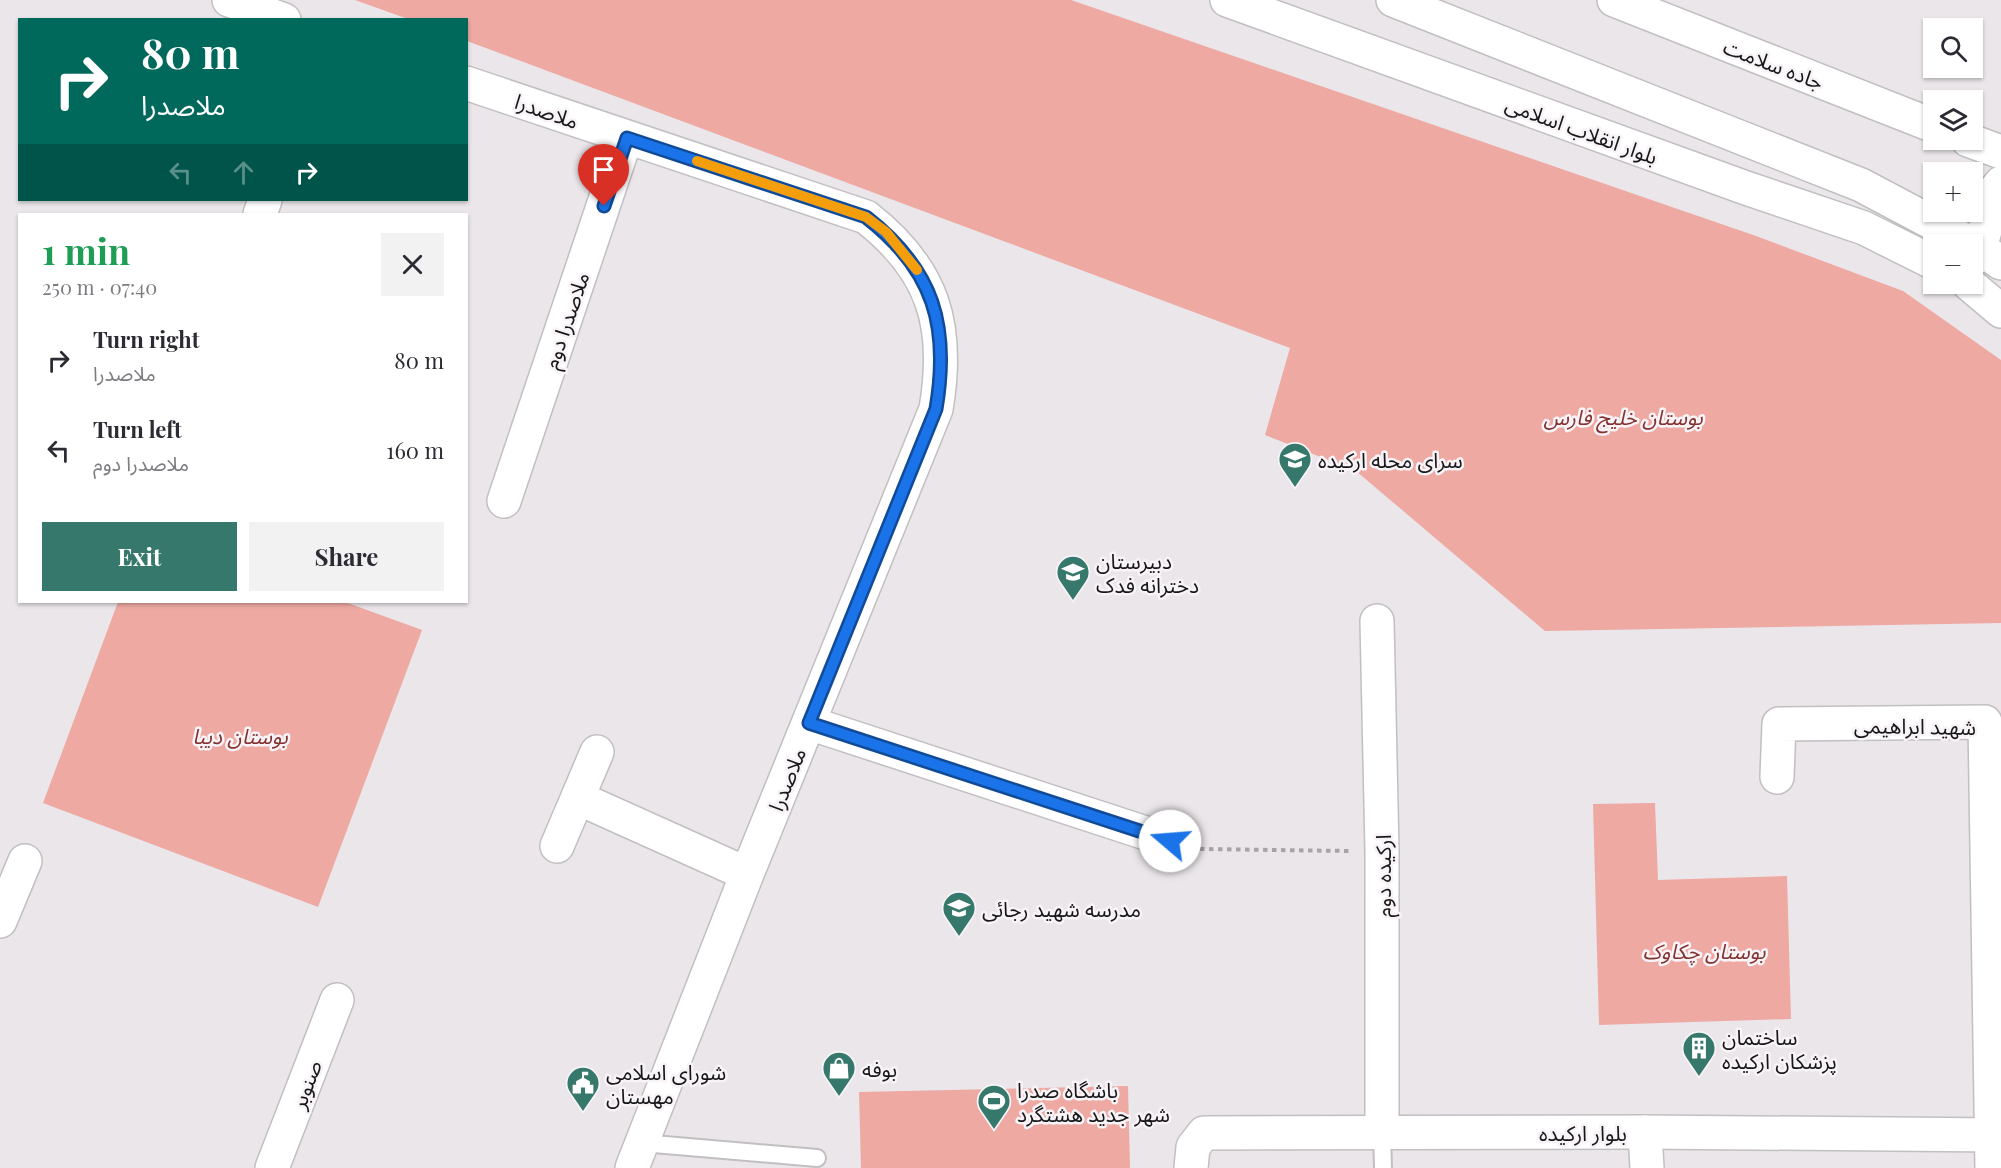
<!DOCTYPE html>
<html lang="en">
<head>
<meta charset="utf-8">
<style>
  body { margin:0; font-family:"Playfair Display","Noto Sans Arabic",serif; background:#f2f2f3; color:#2b2b33; height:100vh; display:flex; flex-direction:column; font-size:22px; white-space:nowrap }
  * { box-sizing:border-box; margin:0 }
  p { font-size:20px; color:#7c7c81 }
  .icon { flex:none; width:33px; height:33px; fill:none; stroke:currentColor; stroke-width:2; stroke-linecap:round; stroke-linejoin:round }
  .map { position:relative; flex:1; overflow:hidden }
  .panel { position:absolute; left:18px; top:213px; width:450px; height:390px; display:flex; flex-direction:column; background:#fff; border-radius:0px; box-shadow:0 2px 4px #0004 }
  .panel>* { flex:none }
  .top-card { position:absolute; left:18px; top:18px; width:450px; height:183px; border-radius:0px; box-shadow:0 2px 4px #0004; background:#00695c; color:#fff; overflow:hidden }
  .fabs { position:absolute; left:1923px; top:18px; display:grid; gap:12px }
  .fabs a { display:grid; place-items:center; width:60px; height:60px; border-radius:0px; background:#fff; box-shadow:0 2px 4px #0004; font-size:30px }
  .pin { position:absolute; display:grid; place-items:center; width:51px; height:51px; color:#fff; margin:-62px -26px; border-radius:50% 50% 50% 0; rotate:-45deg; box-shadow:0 0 6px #0007 }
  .pin .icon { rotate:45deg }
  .me { position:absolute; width:66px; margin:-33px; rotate:288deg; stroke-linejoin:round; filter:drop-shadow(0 0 4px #0008) }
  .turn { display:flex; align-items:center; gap:21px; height:126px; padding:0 24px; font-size:27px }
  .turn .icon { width:78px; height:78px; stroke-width:2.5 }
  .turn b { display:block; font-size:42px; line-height:51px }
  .lanes { display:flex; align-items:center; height:57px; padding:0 24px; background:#0003; justify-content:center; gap:30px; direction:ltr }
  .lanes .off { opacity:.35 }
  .round { display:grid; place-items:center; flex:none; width:63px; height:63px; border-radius:0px; background:#f2f2f3 }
  .headline { display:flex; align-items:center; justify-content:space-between; height:102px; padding:0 24px }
  h1 { font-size:36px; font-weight:700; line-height:45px; color:#1e9e55 }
  .button { display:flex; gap:12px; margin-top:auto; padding:12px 24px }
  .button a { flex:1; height:69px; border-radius:0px; background:#36796c; color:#fff; font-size:24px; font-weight:700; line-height:69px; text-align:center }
  .button a+a { background:#f2f2f3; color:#2b2b33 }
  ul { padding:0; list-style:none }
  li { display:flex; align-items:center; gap:18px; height:90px; padding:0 24px }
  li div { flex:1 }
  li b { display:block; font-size:22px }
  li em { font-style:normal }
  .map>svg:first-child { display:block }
  .green { fill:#eea9a3 }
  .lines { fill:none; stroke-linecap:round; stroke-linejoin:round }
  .lane-casing { stroke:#c2bfc2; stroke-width:20 }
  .street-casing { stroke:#c2bfc2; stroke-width:36 }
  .secondary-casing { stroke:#c2bfc2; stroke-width:36 }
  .path { stroke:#a7a4a7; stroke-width:4; stroke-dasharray:4.5 4.5; stroke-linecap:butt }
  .lane { stroke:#fff; stroke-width:16 }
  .street { stroke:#fff; stroke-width:33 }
  .secondary { stroke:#fff; stroke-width:33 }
  .route-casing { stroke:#114b97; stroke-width:15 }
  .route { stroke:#1a73e8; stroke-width:10 }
  .slow { stroke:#f59e0b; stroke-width:10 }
  .labels { text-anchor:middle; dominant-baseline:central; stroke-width:5; stroke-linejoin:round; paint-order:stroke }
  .street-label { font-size:21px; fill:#181718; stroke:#f7f3f7 }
  .park-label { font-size:21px; font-style:italic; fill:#84322f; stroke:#f7f3f7 }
  .poi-label { font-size:21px; fill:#181718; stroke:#f7f3f7; text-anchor:start }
</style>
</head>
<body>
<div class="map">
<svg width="2001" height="1168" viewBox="0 0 2001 1168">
  <rect width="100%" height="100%" fill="#eae6ea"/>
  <path class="green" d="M355,0H1071L1756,236L1903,291L2001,360V623L1545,631L1356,471L1265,435L1290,348L467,41L466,20L408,19Z
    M118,602H345L422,630L318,907L43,803Z
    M1655,803L1658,880L1787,876L1791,1019L1599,1025L1593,804Z
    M1128,1086L1130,1168H861L859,1092Z"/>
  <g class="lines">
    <defs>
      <path id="lane" d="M1382,1132L1383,1168
        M642,1143L817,1158"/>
      <path id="street" d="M229,0L284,20
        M1614,0L1934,126
        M466,83L866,217C934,270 950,326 936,409L747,874L632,1168
        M1968,140L2001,152
        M260,214L265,200
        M504,501L626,138
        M1377,621L1382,851V1132
        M809,723L1170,841
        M1777,777L1779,724L1985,722L1992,1168
        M578,798L747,874
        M557,846L597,752
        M0,921L25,861
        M1645,1132L1647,1168
        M272,1168L337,1000"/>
      <path id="secondary" d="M1227,0L1746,188L1864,228L1934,263
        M1393,0L1861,185L1980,248L2001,263
        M1972,260L1980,248L1997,188L2001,183
        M1969,284L2001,311
        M1191,1168L1193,1147L1204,1133L1645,1132L2001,1135"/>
    </defs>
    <use href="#lane" class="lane-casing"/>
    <use href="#street" class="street-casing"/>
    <use href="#secondary" class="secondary-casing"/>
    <path class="path" d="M1200,849L1349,851"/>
    <use href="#lane" class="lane"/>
    <use href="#street" class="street"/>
    <use href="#secondary" class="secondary"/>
  </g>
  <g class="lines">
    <defs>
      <path id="route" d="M604,206L627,138L866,217C934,270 950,326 936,409L809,723L1170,841"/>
    </defs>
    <use href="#route" class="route-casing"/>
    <use href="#route" class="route"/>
    <path class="slow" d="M697,161L866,217L886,232L917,270"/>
  </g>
  <defs>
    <symbol id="school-pin" viewBox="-11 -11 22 30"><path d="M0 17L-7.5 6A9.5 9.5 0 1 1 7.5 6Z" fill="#36796c" stroke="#f7f3f7"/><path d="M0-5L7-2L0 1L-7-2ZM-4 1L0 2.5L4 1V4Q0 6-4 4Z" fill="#fff"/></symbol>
    <symbol id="building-pin" viewBox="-11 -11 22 30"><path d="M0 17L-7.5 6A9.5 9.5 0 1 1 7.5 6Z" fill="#36796c" stroke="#f7f3f7"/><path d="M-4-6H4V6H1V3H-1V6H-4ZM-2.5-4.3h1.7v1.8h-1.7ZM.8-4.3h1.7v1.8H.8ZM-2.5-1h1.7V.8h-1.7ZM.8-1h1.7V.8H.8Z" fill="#fff"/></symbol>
    <symbol id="shop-pin" viewBox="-11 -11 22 30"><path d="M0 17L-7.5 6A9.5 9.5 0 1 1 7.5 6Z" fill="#36796c" stroke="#f7f3f7"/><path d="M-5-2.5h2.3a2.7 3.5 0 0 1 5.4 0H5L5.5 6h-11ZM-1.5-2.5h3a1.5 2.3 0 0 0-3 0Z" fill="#fff"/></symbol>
    <symbol id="civic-pin" viewBox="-11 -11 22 30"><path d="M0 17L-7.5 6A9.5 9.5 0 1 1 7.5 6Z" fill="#36796c" stroke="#f7f3f7"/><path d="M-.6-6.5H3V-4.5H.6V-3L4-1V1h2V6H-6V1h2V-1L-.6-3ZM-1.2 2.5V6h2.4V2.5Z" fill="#fff"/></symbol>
    <symbol id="stadium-pin" viewBox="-11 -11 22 30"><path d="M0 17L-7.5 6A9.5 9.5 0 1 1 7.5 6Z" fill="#36796c" stroke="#f7f3f7"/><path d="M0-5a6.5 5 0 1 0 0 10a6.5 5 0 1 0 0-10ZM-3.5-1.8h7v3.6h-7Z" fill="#fff"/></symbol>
  </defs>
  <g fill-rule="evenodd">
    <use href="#school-pin" x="1276" y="440" width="38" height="52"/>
    <use href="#school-pin" x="1054" y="553" width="38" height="52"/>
    <use href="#school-pin" x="940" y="889" width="38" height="52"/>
    <use href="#building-pin" x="1680" y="1029" width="38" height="52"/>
    <use href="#shop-pin" x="820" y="1049" width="38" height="52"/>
    <use href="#civic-pin" x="564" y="1064" width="38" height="52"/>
    <use href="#stadium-pin" x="975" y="1082" width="38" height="52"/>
  </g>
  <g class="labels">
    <g class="street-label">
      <text transform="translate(1774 63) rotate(21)">جاده سلامت</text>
      <text transform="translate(547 110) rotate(19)">ملاصدرا</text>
      <text transform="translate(1582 129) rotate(20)">بلوار انقلاب اسلامی</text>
      <text transform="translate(565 320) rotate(-71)">ملاصدرا دوم</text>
      <text transform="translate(1915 725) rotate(1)">شهید ابراهیمی</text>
      <text transform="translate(786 779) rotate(-68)">ملاصدرا</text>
      <text transform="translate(1382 876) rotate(-90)">ارکیده دوم</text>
      <text transform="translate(305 1084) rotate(-69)">صنوبر</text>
      <text x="1583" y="1132">بلوار ارکیده</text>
    </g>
    <g class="park-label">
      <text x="1623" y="416">بوستان خلیج فارس</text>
      <text x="240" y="735">بوستان دیبا</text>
      <text x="1704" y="950">بوستان چکاوک</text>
    </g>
    <g class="poi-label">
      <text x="1318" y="459">سرای محله ارکیده</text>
      <text x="1096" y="560">دبیرستان<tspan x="1096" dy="24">دخترانه فدک</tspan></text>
      <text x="982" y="908">مدرسه شهید رجائی</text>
      <text x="1722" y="1036">ساختمان<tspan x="1722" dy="24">پزشکان ارکیده</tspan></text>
      <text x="862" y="1068">بوفه</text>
      <text x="606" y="1071">شورای اسلامی<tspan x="606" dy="24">مهستان</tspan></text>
      <text x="1017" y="1089">باشگاه صدرا<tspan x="1017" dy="24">شهر جدید هشتگرد</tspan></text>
    </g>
  </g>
</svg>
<div class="fabs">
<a><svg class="icon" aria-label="search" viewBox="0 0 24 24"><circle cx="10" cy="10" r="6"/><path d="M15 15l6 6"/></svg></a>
<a><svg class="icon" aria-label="layers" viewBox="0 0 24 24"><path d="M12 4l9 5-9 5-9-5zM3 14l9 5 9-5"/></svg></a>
<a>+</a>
<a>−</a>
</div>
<div class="pin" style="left:604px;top:206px;background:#d93025"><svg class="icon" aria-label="arrive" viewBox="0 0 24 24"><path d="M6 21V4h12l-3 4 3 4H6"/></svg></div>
<svg class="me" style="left:1170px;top:841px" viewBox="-20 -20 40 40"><circle r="19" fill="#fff"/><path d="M0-13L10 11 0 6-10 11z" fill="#1a73e8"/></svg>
<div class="top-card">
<div class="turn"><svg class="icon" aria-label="right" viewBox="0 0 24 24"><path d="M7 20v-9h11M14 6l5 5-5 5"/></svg><div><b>80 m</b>ملاصدرا</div></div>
<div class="lanes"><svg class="icon off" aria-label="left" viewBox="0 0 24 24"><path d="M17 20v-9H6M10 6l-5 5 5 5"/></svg><svg class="icon off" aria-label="ahead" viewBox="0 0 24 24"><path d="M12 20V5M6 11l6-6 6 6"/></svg><svg class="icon" aria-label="right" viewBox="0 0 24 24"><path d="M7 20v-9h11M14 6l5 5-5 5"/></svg></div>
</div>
<section class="panel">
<div class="headline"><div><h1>1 min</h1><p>250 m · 07:40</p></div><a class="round"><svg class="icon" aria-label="close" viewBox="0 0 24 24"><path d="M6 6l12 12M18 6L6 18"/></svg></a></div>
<ul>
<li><svg class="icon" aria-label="right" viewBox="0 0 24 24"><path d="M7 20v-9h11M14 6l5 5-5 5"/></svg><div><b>Turn right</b><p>ملاصدرا</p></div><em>80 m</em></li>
<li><svg class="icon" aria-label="left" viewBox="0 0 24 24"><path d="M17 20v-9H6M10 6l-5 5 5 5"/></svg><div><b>Turn left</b><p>ملاصدرا دوم</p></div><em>160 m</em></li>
</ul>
<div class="button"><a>Exit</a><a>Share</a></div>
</section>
</div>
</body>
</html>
